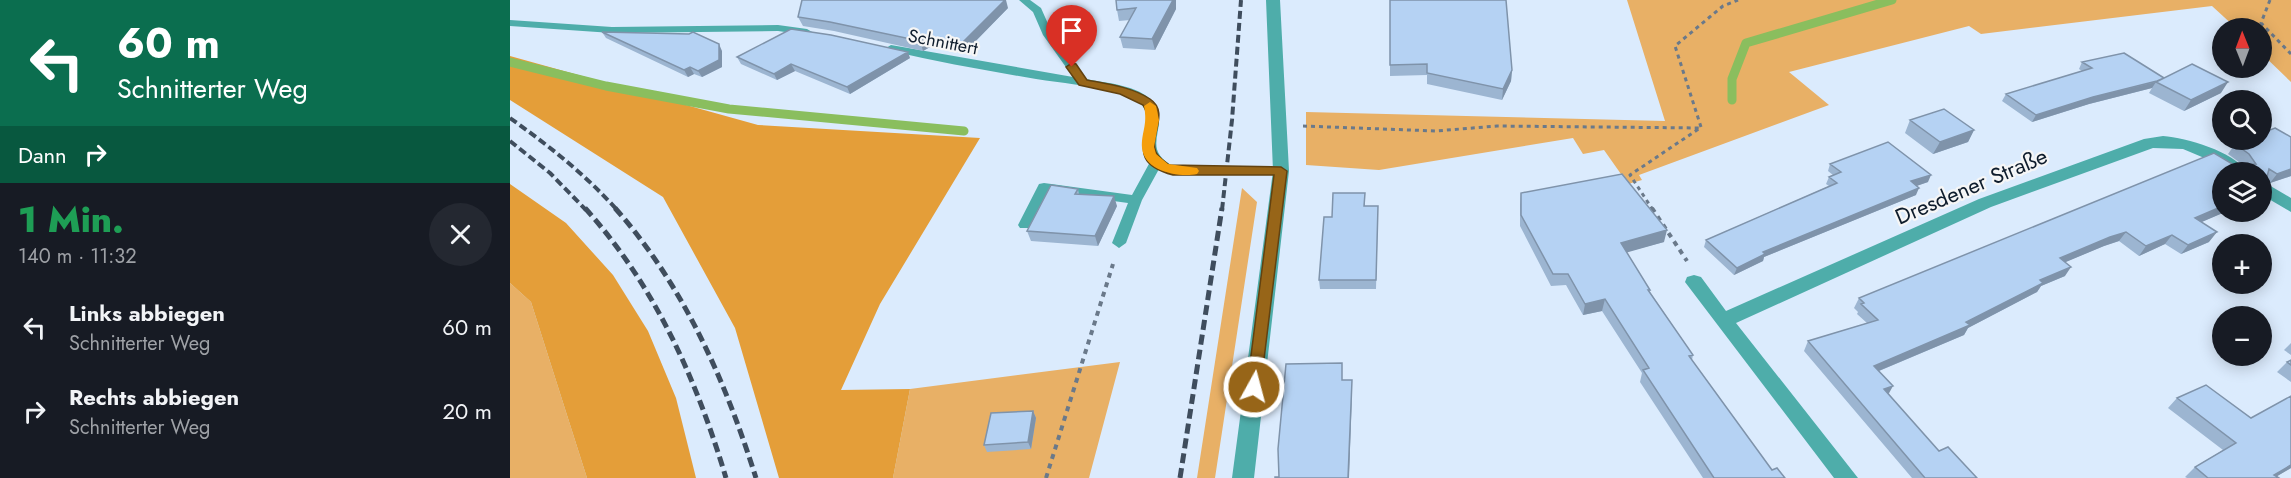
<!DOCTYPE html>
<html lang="de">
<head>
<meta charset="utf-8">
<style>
  body { margin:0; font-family:Jost,sans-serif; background:#242831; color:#f1f3f6; height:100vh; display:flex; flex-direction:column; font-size:22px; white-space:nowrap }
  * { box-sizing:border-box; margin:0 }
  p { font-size:20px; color:#9ea1a6 }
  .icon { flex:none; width:33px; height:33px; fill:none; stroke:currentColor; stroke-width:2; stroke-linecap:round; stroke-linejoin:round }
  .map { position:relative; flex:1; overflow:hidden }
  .panel { display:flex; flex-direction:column; background:#171b24; width:510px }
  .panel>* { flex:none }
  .hud { background:#0b6e4f; color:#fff; overflow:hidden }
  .needle { width:39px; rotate:359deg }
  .controls { position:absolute; left:1702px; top:18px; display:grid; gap:12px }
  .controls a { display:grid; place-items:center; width:60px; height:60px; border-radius:50%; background:#171b24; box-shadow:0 3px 15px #0003; font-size:30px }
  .pin { position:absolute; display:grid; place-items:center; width:51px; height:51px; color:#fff; margin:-62px -26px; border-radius:50% 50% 50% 0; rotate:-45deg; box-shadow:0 0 6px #0007 }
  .pin .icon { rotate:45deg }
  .me { position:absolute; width:66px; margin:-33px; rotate:7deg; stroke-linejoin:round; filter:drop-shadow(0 0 4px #0008) }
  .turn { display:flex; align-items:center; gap:21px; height:126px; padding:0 18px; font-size:27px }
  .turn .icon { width:78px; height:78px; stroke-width:2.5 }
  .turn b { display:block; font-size:42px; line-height:51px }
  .then { display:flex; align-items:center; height:57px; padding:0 18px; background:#0003; gap:12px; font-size:22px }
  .round { display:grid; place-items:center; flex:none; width:63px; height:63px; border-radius:32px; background:#242831 }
  .headline { display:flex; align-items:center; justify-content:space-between; height:102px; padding:0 18px }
  h1 { font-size:36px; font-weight:800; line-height:45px; color:#1e9e55 }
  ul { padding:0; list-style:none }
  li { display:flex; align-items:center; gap:18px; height:84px; padding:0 18px }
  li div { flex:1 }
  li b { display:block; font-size:22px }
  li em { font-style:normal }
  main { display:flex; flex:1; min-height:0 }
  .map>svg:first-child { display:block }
  .green { fill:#e8b066 }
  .forest { fill:#e49e39 }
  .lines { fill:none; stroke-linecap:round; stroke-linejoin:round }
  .stream { stroke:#8abe5e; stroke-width:9 }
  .path-far1 { stroke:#6a798a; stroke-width:3; stroke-dasharray:4 4; stroke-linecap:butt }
  .path { stroke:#6a798a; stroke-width:4; stroke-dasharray:5 5; stroke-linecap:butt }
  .lane { fill:#4eadaa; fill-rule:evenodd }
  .street { fill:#4eadaa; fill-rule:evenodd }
  .rail-far1 { stroke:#3f4d5d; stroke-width:4; stroke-dasharray:8 4; stroke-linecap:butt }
  .rail { stroke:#3f4d5d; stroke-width:5; stroke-dasharray:10 5; stroke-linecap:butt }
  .wall { fill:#9cb5d1 }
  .shaded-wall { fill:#7f93aa }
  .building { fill:#b5d2f3; stroke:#7f93aa; stroke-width:1.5 }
  .route { fill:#976518; stroke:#624210; stroke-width:1.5 }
  .slow { fill:#f59e0b }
  .labels { text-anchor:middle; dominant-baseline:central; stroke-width:4.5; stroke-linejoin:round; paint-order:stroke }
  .far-street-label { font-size:18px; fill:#0e1c2c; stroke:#f6f6f6 }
  .street-label { font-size:22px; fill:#0e1c2c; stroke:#f6f6f6 }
</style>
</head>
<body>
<main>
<section class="panel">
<div class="hud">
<div class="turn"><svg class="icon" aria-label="left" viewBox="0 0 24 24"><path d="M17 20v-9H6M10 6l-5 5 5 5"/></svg><div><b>60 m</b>Schnitterter Weg</div></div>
<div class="then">Dann<svg class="icon" aria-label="right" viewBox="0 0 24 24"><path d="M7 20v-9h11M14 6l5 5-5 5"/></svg></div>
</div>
<div class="headline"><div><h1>1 Min.</h1><p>140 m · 11:32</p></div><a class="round"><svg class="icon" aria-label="close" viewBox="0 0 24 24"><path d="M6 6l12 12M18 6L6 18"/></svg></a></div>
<ul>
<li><svg class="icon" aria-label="left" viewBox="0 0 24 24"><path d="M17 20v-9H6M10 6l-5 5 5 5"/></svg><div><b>Links abbiegen</b><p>Schnitterter Weg</p></div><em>60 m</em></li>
<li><svg class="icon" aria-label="right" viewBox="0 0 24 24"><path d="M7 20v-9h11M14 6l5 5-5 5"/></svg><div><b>Rechts abbiegen</b><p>Schnitterter Weg</p></div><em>20 m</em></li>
</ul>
</section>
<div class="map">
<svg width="1781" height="478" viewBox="0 0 1781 478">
  <rect width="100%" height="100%" fill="#dbebfd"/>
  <path class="green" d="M1117,0H1781V82L1752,54V28H1726L1702,6L1471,34L1459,26L1279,72L1319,105L1129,175L1132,180L1118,184L1094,150L1073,154L1063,138L869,170L796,165V112L1155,121Z
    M732,188L747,202L705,478H687Z
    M0,283L21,302L77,478H0Z
    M610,362L579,478H383L400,389Z"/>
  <path class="forest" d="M0,56L248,125L470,138L370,304L331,390L400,389L383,478H269L225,328L153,197L0,100Z
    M0,184L56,223L103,275L138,331L166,398L186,478H77L21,302L0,283Z"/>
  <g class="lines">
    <path class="stream" d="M0,62L96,86L219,109L454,131
      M1222,100V79L1236,43L1382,0"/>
    <path class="path-far1" d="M1760,0L1751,23L1781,54
      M793,126L926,131L987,126L1191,128
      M1191,127L1165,46L1213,6L1228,0
      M1143,210L1120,175L1190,128"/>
    <path class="path" d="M1142,208L1177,261
      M536,478L603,264"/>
    <path class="lane" d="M509,0H520L531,8L543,35L576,79C596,83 629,85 643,102C662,126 627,149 665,167H771L775,168L777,171L775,174L663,175L649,169L632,200L616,243L609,248L602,243L618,203L538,192L520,228H510L508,225L529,184L534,183L622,195L640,162C626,144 645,120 632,105C626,97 613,94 603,92C578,85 552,83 526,79C478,71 429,62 381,51L376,48L381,45L563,77L533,35L523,12Z
      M0,20L102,27L268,25L297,29L302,32L297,35L268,31L102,33L0,26Z"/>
    <path class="street" d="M756,0H770L779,171L744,478H722L763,171Z
      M1653,136C1677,138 1723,151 1737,172H1718L1692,157L1673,149L1643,148L1481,207L1226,323L1348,478H1324L1175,282L1177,277L1184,275L1191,277L1216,311L1469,199L1634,139Z
      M1752,181L1781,198V212L1752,195Z"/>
    <path class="rail-far1" d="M0,118C39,146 75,174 107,210
      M0,141L40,173L76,210
      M712,210L722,120L731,0"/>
    <path class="rail" d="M75,208C145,286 186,378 216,478
      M105,208C174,286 215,380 246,478
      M670,478L712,208"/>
  </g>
  <path class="wall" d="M606,0H666V9L645,50L613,48L610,37L620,20L609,21L607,10Z
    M880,0L1002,70L1001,81L992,100L917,84V75L880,76Z
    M498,8L455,52L420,47L413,51L324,31L293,26L288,17Z
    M92,32L212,51V67L192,77L184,74L178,77L96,38Z
    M227,57L400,58L340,94L285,71L267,80L231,64Z
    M1572,62L1654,78L1711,93L1674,111L1639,93L1642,88L1579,104L1522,122L1492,101L1496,94L1572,71L1569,69Z
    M1400,120L1464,130L1458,142L1423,154L1395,133Z
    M1725,144L1781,176L1760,183L1754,180L1752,172L1715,212L1691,222L1699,242L1671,254L1655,244L1629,256L1609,241L1594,246L1555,262V276L1531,286L1527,292L1458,328L1454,335L1369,371L1378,394L1429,451L1467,478H1402L1294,351L1298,341L1357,323L1347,314L1348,312L1344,308L1349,298L1724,165H1733L1718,154Z
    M1320,164L1418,182L1406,186V195L1254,257L1253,261L1224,275L1194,247L1196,240L1319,186L1316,184L1319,177L1323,175L1318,171Z
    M568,189L569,194L607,206L588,246L521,241L517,231Z
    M1011,193L1154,242L1116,252L1140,292L1183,355L1182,360L1262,470L1275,478H1193L1130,382L1132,373L1092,311L1073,315L1056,285L1041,286L1010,226V205Z
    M855,202V206L868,215L866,289H810L809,280L822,217Z
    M1781,343V355L1774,350Z
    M1781,360V382L1767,372L1777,362Z
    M1781,396V468L1767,476L1769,478H1677L1675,477L1685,467L1713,450L1658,408L1667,398L1741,418Z
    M523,411L526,418L521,449L477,452L474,445Z"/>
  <path class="shaded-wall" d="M495,0H496L498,8L455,52L452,43Z
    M663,0H666V9L645,50L642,39Z
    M416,38L420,47L413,51L410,41Z
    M209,44L212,51V67L192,77L188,71Z
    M398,52L400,58L340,94L337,87Z
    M281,64L285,71L267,80L264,74Z
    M180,67L184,74L178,77L174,70Z
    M1002,70L1001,81L992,100L993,89Z
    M1646,82L1642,88L1579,104L1522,122L1526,115L1583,97Z
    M1718,82L1711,93L1674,111L1681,100Z
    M1464,130L1458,142L1423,154L1430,142Z
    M1781,169V176L1760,183L1767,174Z
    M1421,175L1418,182L1398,189L1401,181Z
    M1409,188L1406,195L1254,257L1253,261L1224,275L1227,268L1253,252Z
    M604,196L607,206L588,246L585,236Z
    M1713,206V212H1715L1678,228L1685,218Z
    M1157,230L1154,242L1108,255L1111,243Z
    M1616,232L1609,241L1594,246L1544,267L1550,258L1600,237Z
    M1707,232L1699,242L1671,254L1678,245Z
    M1662,235L1655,244L1629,256L1636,246Z
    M1561,267L1555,276L1531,286L1527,292L1458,328L1454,335L1359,375L1364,366L1456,322L1530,280Z
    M1095,299L1092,311L1073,315L1075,304Z
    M842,380V392L839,478H838Z
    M1383,386L1378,395L1374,389Z
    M523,411L526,418L521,449L518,442Z
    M1781,465V468L1764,478V475Z"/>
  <path class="building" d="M292,0H495L452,43L416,38L410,41L320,22L288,17Z
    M606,0H663L642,39L610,37L626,8L607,10Z
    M880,0H996L1002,70L993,89L917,73V64L880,65Z
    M281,29L321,35L398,52L337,87L281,64L264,74L227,57Z
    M92,32L179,34L183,32L209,44V60L188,71L180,67L174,70Z
    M1614,53L1654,78L1647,81L1583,97L1526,115L1496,94L1582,68L1572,62Z
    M1682,64L1718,82L1681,100L1646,82Z
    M1434,109L1464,130L1430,142L1400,120Z
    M1765,128L1781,137V169L1767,174L1759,169L1757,177L1752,178V172H1713V206L1685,218L1707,232L1678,245L1662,235L1636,246L1616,232L1600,237L1550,258L1561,267L1530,280L1533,283L1456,322L1460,325L1364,366L1383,386L1374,389L1429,451L1438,447L1467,478H1415L1298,341L1368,320L1351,304L1354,303L1349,298L1704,153L1724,165L1746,164L1739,154L1725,144L1737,140H1752V133Z
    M1378,142L1421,175L1401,181L1409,188L1253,252L1255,254L1227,268L1196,240L1327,183L1319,177L1331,172L1320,164Z
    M1112,174L1157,230L1111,243L1140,290H1138L1183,355L1179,356L1262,470L1267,468L1275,478H1204L1133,370L1139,368L1095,299L1075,304L1058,274H1043L1011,215V193Z
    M541,185L568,189L565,194L604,196L585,236L517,231Z
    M823,193H855L854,206H868L866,280H809L814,217H822Z
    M1781,360V365L1777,362Z
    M832,363V380H842L838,478H765V477H769L768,449L776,364Z
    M1696,385L1741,418L1781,396V465L1764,475L1769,478H1698L1685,467L1726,443L1667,398Z
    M523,411L518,442L474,445L481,413Z"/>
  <path class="route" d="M562,63L566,64L577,80C598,84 622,87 640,99C660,112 639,136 646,152C648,157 654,161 659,165L771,167L777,171L750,392L744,393L739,392L737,387L764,175H663C608,160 650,131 633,105L610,94L569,85L556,67Z"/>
  <path class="slow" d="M640,102L646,106L649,120L644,147L646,154L658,164L687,168L689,171L687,174C669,178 634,171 632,148C631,132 638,126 634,106Z"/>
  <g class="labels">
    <g class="far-street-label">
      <text transform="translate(433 42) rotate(11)">Schnittert</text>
    </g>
    <g class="street-label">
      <text transform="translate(1461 186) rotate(-23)">Dresdener Straße</text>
    </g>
  </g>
</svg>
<div class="controls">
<a><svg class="needle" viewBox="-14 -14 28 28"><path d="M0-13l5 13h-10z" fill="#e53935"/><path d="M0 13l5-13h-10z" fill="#9ea1a6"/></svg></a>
<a><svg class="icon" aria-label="search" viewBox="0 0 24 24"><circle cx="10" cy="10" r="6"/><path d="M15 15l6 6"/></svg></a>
<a><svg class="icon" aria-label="layers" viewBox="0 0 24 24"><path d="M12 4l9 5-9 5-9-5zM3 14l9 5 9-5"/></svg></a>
<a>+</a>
<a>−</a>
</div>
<div class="pin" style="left:562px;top:67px;background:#d93025"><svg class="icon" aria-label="arrive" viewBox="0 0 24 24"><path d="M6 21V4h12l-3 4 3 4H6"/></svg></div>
<svg class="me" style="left:744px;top:387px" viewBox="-20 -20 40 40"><circle r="17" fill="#976518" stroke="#fff" stroke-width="3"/><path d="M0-11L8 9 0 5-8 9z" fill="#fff"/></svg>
</div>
</main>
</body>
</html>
